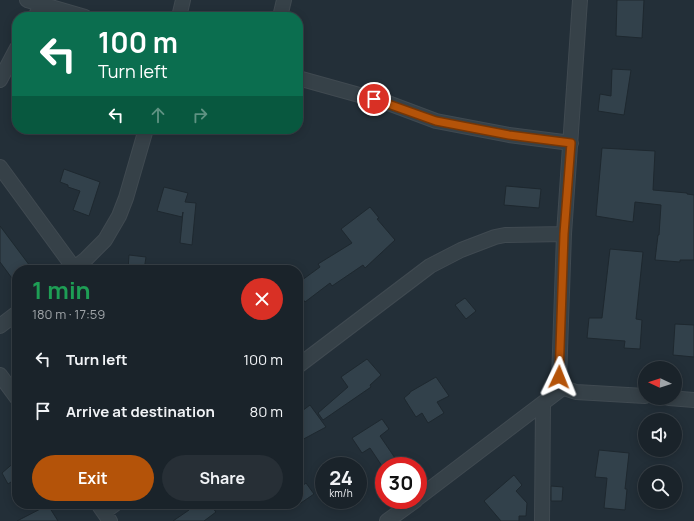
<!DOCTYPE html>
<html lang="en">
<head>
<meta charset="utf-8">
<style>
  body { margin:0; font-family:Manrope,sans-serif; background:#272f36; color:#f1f3f6; height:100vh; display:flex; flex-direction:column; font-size:15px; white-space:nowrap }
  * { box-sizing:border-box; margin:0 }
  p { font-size:13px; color:#9fa4a8 }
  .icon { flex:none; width:22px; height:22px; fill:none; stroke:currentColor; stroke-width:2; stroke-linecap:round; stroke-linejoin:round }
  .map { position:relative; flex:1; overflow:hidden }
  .side { position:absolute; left:12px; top:265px; width:291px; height:244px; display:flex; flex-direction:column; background:#1a232a; border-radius:16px; box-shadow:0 2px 10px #0003,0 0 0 1px #384047 }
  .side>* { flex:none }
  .top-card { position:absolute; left:12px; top:12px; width:291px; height:122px; border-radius:16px; box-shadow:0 2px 10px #0003,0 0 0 1px #384047; background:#0b6e4f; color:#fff; overflow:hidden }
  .needle { width:26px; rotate:274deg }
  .controls { position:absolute; left:638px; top:361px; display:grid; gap:8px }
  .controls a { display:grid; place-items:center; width:44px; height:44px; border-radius:50%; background:#1a232a; box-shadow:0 2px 10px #0003,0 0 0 1px #384047; font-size:20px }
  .speed { position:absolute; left:315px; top:457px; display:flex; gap:8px; font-size:20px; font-weight:700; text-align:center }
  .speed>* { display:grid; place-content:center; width:52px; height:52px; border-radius:50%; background:#1a232a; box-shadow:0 2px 10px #0003,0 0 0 1px #384047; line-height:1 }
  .speed small { font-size:10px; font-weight:400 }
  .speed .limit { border:6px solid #d22; background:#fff; color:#111 }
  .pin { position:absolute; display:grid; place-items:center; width:34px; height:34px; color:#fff; margin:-17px; border:2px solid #fff; border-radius:50%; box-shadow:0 1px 4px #0007 }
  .me { position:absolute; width:44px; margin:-22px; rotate:2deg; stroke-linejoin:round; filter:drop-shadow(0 0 3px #0008) }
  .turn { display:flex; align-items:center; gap:14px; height:84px; padding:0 20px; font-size:18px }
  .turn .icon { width:52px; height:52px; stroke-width:2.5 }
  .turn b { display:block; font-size:28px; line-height:34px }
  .lanes { display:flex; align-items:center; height:38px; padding:0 20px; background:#0003; justify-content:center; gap:20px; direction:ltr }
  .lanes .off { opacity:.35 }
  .round { display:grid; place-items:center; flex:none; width:42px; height:42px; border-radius:21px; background:#272f36 }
  .headline { display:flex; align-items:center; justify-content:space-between; height:68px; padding:0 20px }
  h1 { font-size:24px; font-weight:700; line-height:30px; color:#1e9e55 }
  .cta { display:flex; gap:8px; margin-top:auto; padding:8px 20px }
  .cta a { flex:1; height:46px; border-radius:24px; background:#b45309; color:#fff; font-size:16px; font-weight:700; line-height:46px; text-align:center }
  .cta a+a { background:#272f36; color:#f1f3f6 }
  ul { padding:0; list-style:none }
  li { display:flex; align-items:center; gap:12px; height:52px; padding:0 20px }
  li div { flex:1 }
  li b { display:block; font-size:15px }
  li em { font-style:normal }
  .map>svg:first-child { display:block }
  .building { fill:#32414b; stroke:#1e282f }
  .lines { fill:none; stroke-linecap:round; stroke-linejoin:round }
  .minor-casing { stroke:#404a51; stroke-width:16 }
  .minor { stroke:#364148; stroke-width:14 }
  .route-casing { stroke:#753606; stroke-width:10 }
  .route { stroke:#b45309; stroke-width:7 }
</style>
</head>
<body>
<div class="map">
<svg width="694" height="521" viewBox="0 0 694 521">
  <rect width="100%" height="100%" fill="#232f38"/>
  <path class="building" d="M617,0H644L642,38L616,36Z
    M612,69L631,70L624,115L598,111L600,94L611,96Z
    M602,148L655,151L653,190L687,193V194L694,195V260H680V262L655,260L658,235H659L661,205L635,202L633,222L596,216Z
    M64,169L100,182L89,216L73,210L80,191L68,187V185L60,182Z
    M506,186L541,189L539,208L504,205Z
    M164,187L188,193L185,202L196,203L192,245L180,243L183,212L182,217L157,211Z
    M370,207L379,218L377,219L395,240L365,268L363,265L332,286L330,283L305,302L298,293V283L320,267L318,264L352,243L341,229Z
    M0,226L33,270H17V285L0,262Z
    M610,249L643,252L636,319L642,320L640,349L624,348L625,341L587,338L589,318H602Z
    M129,255L146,257L144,270H128Z
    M465,298L476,311L466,319L455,305Z
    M675,324L694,325V357L673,355Z
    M367,359L381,375L370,385L371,387L323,420L318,413L348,387L341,377Z
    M436,377L449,396L437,402L444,413L428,423L422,413L416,417L404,398L410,393V392Z
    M310,405L326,427L298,442V414Z
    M382,419L389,429L380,436L395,458L382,466L370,448L362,453L352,438Z
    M599,450L629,453L625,489H627L625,510L604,508L607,478L595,477Z
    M17,460V478L8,484L2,473Z
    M514,475L522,485L516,491L527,503L526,516H519V521H501L484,501Z
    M306,483L314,494L298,505V489Z
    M551,486L563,487L562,501H551Z
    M184,504H209L216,512L204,521H173L189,510Z
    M48,505L58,521H17Z"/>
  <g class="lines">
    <defs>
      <path id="minor" d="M27,0L85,17
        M580,0L564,234L559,380L567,389L576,392L645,396
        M35,17L42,4
        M179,17L183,0
        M280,17L284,0
        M298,78L388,103L436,121L509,135L571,143
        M0,80L17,48
        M0,167L74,268
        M72,270L86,259L105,240L119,216L126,198L146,129
        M0,326L17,313
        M298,366L430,266L461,250L495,237L505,235L564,234
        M0,375L17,398
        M669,398L694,400
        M418,498L564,387
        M98,504L110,521
        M104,512L115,504
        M387,521L416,500
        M542,521L543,404"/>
    </defs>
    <use href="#minor" class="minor-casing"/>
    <use href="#minor" class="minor"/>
  </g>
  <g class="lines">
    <defs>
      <path id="route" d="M374,99L436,121L509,135L571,143L564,234L559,377"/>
    </defs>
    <use href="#route" class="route-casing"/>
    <use href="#route" class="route"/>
  </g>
</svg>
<div class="controls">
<a><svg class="needle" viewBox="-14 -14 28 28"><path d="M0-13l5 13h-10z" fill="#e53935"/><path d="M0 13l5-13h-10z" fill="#9fa4a8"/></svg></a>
<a><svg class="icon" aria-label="sound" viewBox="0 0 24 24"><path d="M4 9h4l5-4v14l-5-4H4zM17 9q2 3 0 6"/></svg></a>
<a><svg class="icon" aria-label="search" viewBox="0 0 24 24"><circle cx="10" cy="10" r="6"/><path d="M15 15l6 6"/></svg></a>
</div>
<div class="speed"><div>24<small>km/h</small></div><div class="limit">30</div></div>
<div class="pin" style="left:374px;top:99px;background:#d93025"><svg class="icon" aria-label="arrive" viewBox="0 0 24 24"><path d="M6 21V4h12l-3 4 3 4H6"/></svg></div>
<svg class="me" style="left:559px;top:377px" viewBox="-20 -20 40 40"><path d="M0-17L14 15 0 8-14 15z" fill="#b45309" stroke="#fff" stroke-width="4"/></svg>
<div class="top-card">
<div class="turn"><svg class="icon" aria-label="left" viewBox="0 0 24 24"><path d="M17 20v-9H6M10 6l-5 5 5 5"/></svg><div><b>100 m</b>Turn left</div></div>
<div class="lanes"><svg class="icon" aria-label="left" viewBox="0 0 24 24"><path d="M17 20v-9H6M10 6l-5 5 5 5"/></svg><svg class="icon off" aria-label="ahead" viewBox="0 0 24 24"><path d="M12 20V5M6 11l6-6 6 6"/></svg><svg class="icon off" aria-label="right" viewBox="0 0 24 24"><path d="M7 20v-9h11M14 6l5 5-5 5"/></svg></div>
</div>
<section class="side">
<div class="headline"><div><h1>1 min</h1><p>180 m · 17:59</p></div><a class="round" style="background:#d93025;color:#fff"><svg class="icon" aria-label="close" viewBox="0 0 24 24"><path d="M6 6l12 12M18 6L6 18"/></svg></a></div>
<ul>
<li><svg class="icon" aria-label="left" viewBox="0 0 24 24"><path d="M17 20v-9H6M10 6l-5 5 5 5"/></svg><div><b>Turn left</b></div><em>100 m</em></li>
<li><svg class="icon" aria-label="arrive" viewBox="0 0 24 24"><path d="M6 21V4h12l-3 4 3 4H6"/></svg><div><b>Arrive at destination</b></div><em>80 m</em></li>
</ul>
<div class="cta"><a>Exit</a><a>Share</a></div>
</section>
</div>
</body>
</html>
